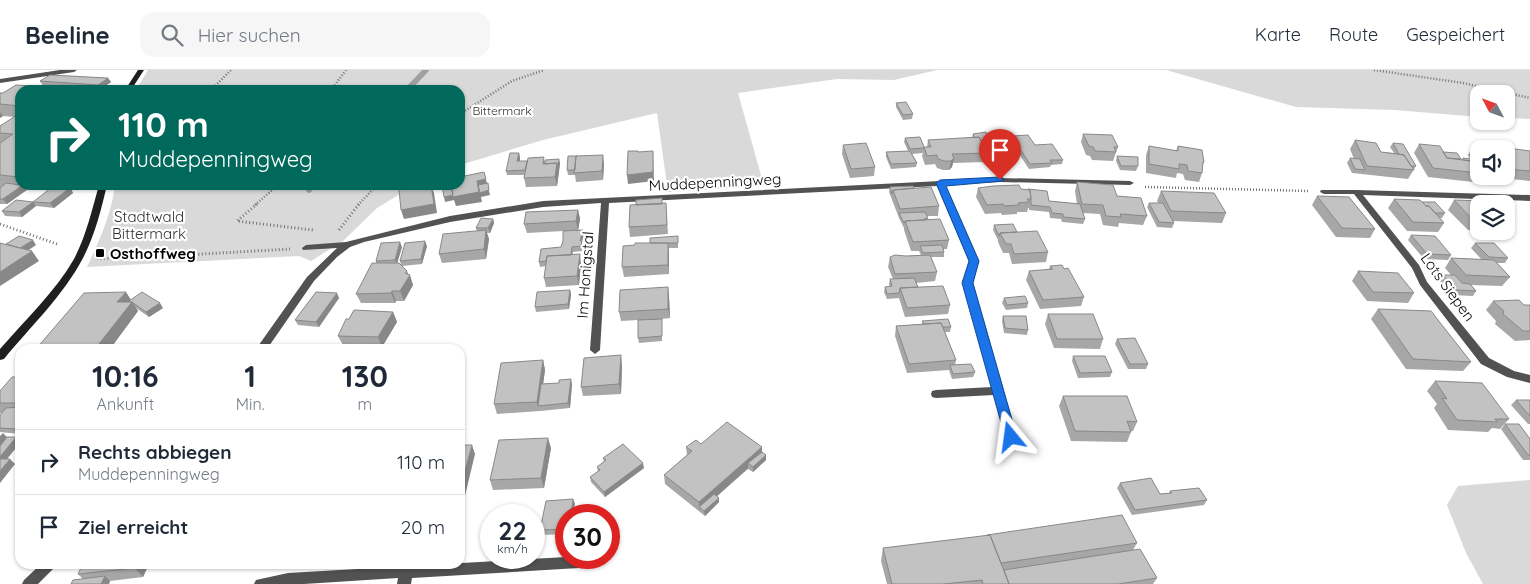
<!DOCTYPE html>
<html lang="de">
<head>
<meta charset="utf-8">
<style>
  body { margin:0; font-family:Quicksand,sans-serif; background:#f6f6f7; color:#1f2937; height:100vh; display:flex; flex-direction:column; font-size:19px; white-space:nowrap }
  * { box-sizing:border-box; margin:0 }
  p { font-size:16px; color:#747a83 }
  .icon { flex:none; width:28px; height:28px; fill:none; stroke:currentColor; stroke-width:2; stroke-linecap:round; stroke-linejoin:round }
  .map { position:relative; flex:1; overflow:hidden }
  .drawer { position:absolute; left:15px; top:274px; width:450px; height:225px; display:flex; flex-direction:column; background:#fff; border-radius:15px; box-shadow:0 1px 4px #0004 }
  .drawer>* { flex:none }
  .top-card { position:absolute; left:15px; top:15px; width:450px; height:105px; border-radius:15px; box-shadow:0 1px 4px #0004; background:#00695c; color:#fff; overflow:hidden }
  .needle { width:32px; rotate:311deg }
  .tools { position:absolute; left:1470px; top:15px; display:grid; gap:10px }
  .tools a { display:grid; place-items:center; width:45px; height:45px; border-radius:10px; background:#fff; box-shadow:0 1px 4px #0004; font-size:25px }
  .speed { position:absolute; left:480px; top:434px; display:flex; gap:10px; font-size:25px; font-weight:700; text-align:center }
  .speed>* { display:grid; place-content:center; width:65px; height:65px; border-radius:50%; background:#fff; box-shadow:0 1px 4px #0004; line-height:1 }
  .speed small { font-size:12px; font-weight:400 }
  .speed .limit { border:8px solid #d22; background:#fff; color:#111 }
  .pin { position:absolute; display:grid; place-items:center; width:42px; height:42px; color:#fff; margin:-51px -21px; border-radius:50% 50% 50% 0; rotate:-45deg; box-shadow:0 0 5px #0007 }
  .pin .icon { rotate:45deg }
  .me { position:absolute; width:55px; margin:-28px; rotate:344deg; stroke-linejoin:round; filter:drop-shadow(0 0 4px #0008) }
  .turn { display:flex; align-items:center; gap:18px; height:105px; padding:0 20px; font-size:22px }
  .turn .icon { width:65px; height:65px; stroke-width:2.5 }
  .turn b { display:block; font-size:35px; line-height:42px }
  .eta { display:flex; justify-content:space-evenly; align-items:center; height:85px; text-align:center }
  .eta b { font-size:30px; font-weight:700; line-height:35px }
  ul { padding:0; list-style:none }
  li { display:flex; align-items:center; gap:15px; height:65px; padding:0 20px; border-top:1px solid #e0e1e3 }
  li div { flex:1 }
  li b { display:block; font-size:19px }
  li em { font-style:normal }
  header { display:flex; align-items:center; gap:30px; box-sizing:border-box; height:70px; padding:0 25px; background:#fff; border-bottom:1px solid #e0e1e3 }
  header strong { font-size:24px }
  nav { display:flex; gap:28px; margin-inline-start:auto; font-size:18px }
  .search { width:350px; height:45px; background:#f6f6f7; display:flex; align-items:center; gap:12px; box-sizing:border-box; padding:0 18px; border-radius:15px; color:#747a83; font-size:19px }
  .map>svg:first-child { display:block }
  .green { fill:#d9d9d9 }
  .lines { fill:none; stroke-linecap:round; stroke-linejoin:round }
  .stream { stroke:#a0a0a0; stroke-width:5.5 }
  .path-far1 { stroke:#747474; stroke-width:2.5; stroke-dasharray:1 2; stroke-linecap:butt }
  .path { stroke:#747474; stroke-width:3; stroke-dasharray:1 2.5; stroke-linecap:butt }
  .minor { fill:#525252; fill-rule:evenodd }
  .secondary { fill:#1f1f1f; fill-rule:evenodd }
  .wall { fill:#a7a7a7 }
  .shaded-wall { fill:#888 }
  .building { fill:#c2c2c2; stroke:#888 }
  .route { fill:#1a73e8; stroke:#114b97 }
  .poi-dot { fill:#000; stroke:#fff; stroke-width:2 }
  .labels { text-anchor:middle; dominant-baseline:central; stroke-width:4.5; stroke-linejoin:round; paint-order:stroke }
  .far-park-label { font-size:12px; fill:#303030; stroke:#fff }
  .street-label { font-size:15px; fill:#000; stroke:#fff }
  .park-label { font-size:15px; fill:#303030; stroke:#fff }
  .poi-label { font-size:15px; font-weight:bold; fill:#000; stroke:#fff; text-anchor:start }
</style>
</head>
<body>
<header>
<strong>Beeline</strong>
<div class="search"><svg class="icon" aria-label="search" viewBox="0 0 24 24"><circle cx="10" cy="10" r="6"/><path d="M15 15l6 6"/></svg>Hier suchen</div>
<nav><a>Karte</a><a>Route</a><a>Gespeichert</a></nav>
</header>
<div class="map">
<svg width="1530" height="514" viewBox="0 0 1530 514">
  <rect width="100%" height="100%" fill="#fff"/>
  <path class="green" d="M148,0H937L894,10L837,9L738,23L764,116L668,122L657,43L543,70L460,95V20H136Z
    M1166,0H1530V49L1506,48V24H1479V47L1395,40L1296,37Z
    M115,115H415L377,138L343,171L311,191L299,186L87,197C100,169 111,145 115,115Z
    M1530,410V514H1483L1466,483L1447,435L1458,416Z"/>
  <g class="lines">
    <path class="stream" d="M407,20L426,0
      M309,120L314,115"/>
    <path class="path-far1" d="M1374,0L1463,13L1530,28
      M211,20L231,0
      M331,20L346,0
      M460,44L512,11L544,0
      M1145,117L1309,121
      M255,135L278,115
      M358,135L377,115"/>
    <path class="path" d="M257,134L237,151L313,160
      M0,154L57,174
      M339,160L359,134
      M97,188L116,189L290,179"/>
    <path class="minor" d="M60,0H77L74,2L0,13V9Z
      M1000,108L1130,111L1134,113L1130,115L1000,112L945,115L979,191L973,213L1017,367L1015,370L1011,371L1007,370L1005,367L994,325L936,328L932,327L931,324L932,321L936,320L992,317L963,213L969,191L937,116L609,133L600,280L595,284L590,280L601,133L543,137L450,152L364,172L350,177L337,187L314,211L267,279H256L307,207L337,178L303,180L302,178L306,175L346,172L450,146L543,131Z
      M1321,120H1356L1530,125V131L1363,125L1419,195L1427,212L1489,288L1514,301L1530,305V313L1507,307L1481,294L1420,215L1412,198L1354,124H1324L1320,122Z
      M566,487L582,488L585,492L584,496L579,498L412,508L411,514H397L398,508L304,514H254L256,510L288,503Z
      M41,494H56L54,498L38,514H22L24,510Z"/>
    <path class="secondary" d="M138,0H144L131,20H125Z
      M99,115H107C101,140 95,165 83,188C63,226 31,256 4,289L0,290V279C25,250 55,222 74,189C86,166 92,140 99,115Z"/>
  </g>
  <path class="wall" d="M108,8L111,12L101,19L43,16L40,11Z
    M16,15L71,18L72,20H20V115H34L28,120H26L7,134H0V56L15,47L3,46L0,48V23H3Z
    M896,33L913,44L912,49L903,50L896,37Z
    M973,64L998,68V67L1035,75L1063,90L1062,94L1051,95L1050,97L1029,99L1019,84H1006L1004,82L1003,83L996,84L994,81H987L988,83L986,92L953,93L952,97L949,100H943L937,98L935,94L925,95L922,86L923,83L912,84L917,93L916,97L891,99L886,87V82L908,81L904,72L905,68L924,77H927L928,70L972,68Z
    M1083,64L1118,77L1113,91L1092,90L1090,86L1086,85L1081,72Z
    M1355,70L1381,82L1394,83L1390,77L1393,73L1416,96L1408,109L1352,103L1347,93L1350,88L1354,89L1350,79Z
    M1419,74L1462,89L1463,88L1470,89L1468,85L1471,80L1479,81V105H1478L1473,112L1428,107L1414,83Z
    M843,75L875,97L874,106L850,108L842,84Z
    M1149,76L1176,81L1178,76L1204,92L1202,97V103L1199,112L1185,110L1183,104L1177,103L1176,108L1146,103V85Z
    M1492,76L1530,81V111L1501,108L1500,106H1506V79H1490Z
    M519,83L520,88V91H545L560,93L557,116L526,117L524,108L525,105H507L506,101Z
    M1117,86L1138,96L1136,101L1120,100L1116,91Z
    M604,94L603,110L576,112L575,105H568L567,100Z
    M1077,112L1117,126L1147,146L1143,155L1119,153L1118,157L1103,155L1100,144L1083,143L1085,149L1083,154L1062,152L1061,149L1050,148L1049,142L1029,140V138H1028L1027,142H1017V144L1002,145L1001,143L985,144L976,127L978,118L1021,119L1049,131L1077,134L1075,121Z
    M48,115H73L74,117L71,119L73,123L54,138L36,136L33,132L49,120L46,116Z
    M890,117L914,118L939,136L938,146H927L928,150L949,170L947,179H944V187H931L937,202L935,211L916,213L918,217L950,235L948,244L905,247L899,228L887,229L884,222L885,217H890L889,214L890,209H893L888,197L890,187L921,185L919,181H911L904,160V158L899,148L889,122Z
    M1161,121L1226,143L1222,153L1173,151L1174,153L1172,158L1157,157L1147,137L1149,133H1159L1157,131Z
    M1317,126L1375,159L1370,168L1336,167L1312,135Z
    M1394,129L1422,132L1445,143L1442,148H1440L1444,153L1438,162L1407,161L1388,138Z
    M1454,130L1479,134V161L1468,160L1448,140Z
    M33,132L36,136L22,147L5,146L2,141Z
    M666,133L668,164L630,167L629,157L662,134Z
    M578,140L580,149L578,160H583L584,165L582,171V181L573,182V185L581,194L579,215L546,217L544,208L546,196L540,197L539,192L561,177L563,171V161L527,163L524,154Z
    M493,149L494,153L490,163H487L489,169L486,189L442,193L439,184L477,161L476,158Z
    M994,155L1017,162L1048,182L1046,192L1012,194L1009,183H1003L998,172V170L993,160Z
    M1411,165L1451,185L1448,190L1424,189L1408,170Z
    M678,166V178H668L669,204L624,207L622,197L635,175L650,173Z
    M1475,173L1508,188L1505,193H1497L1510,207L1502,216L1471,215L1476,221L1473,226L1452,225L1439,210L1443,205H1451L1445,198L1451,188L1482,190L1471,178Z
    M427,176L422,194L402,196L408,205L413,215L404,231H396L395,233H361L356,224L376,193V191L402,177L397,193L401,195L400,191Z
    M1050,196L1084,227L1081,236L1040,239L1026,210L1029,201L1049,200Z
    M1358,201L1414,223L1408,233L1367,231L1352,211Z
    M668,217L669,227L670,248L662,249V271L639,273L638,268V250L621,251L619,242Z
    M570,220L571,225L569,239L536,242L535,237Z
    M339,228L319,257L298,255L295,250Z
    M1004,228L1028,233L1027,238L1006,240L1002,233Z
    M131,230L163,238L149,247L136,238L138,241L110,279H36Z
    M1493,231L1524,235H1530V270L1515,271L1495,254L1496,251L1486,240Z
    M1378,239L1471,292L1463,301L1406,299L1371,249Z
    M393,242L397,252L382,277L343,275L338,266Z
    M1048,244L1103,269L1100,279L1054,278L1045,254Z
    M1003,246L1028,260L1027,265L1004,263L1002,251Z
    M922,251L951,257L950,262H945L956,290L955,295L975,302L973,307L952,309L949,300L907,303L895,266L896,256L922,254Z
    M1117,269L1148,294L1146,299H1128L1115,274Z
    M1073,286L1112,302L1110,307L1078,308L1072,291Z
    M543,290L545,300L543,314H572L570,338L540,341L497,344L494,334Z
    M622,295L621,324L583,326L581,317Z
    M20,307V364L0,362V345L2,343H0V321Z
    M1435,311L1509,349L1500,359L1492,358L1488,362L1448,360L1434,338L1437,334L1427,321Z
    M1063,326L1137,352L1133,361H1131V362L1127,372L1071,371L1059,336Z
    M1516,330H1530V354H1528L1511,335Z
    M1505,354L1530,369V390H1523L1501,359Z
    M701,374L762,377V382L766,390L753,402L748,399L717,426L719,428V432L705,446L665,414L664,405L687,385L686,377Z
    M551,378L544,418L493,420L490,410Z
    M603,388L644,398L605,427L591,412L590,407L598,402L597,397L604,392Z
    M1120,413L1160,424L1169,423L1170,421L1207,430L1204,435L1132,445L1117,418Z
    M573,429L575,434L566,445V464L542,465L540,460Z
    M1137,473L1133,480L1157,508L1153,514H887L881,491L883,478Z
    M149,494L143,507L110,511L109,514H71L83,509L78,504Z"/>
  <path class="shaded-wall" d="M108,8L111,12L101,19L98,15Z
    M0,42L3,46L0,48Z
    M653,81L654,111L628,114L627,105Z
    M519,83L520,88L519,96L517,91Z
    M603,85L604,94L603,110L602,101Z
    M954,88L952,97L949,100L951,91Z
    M559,89L560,93L559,102L558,98Z
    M557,93L559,102L557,116L555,107Z
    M484,102L490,125L481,127L482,132L456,136L454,130L445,132L444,127L453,125L477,111Z
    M23,115L27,120L7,134L3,129Z
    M25,115H34L28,120Z
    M67,115H73L74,117L71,119L73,123L54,138L50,133Z
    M431,115L434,123L437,143L404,149L401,140Z
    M33,132L36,136L22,147L19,142Z
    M578,140L580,149L578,161L576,151Z
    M493,149L494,153L490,163L488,158Z
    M486,160L489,169L486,189L484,179Z
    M583,160L584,165L582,171V181L580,171Z
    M33,170L36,175L20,186L16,181Z
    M425,171L427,176L422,194L421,189Z
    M400,172L402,177L397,194L395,190Z
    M668,173L669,183V204L668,195Z
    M32,181L39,191L0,216V202Z
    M580,184L581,194L579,215L577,206Z
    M407,201L409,206L410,205L413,215L404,231L400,221Z
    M668,217L669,227L670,248L668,239Z
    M570,220L571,225L569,239L568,234Z
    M392,221L396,231L395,233L391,223Z
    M126,222L138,241L110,279H95L117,232Z
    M337,223L339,228L319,257L316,252Z
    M160,233L163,238L149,247L146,242Z
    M393,242L397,252L382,277L378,267Z
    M621,285L622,295L621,324L619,314Z
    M543,290L545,300L540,336H538L537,332Z
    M571,309L572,314L570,338L568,333Z
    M3,363L12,372L16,367L20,371V373L3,394L0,391V366Z
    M548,368L551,378L544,418L541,408Z
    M472,375L475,384L463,434L460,428V419Z
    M762,377V386L748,393V398L703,439L699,437L700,442L699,432Z
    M766,385V390L753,402V397Z
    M10,389L15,394L0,413V401Z
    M643,393L644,398L605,427L604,422Z
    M719,428V432L705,446L704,441Z
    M573,429L575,434L573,445H571Z
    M136,494H149L143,507L135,498Z
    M105,506L110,511L109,514H101Z"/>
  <path class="building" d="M50,5L108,8L98,15L40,11Z
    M16,15L71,18L68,20H20V36L0,34V23H3Z
    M906,32L913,44L903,45L896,33Z
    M20,43V84L15,87H20V106L19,107L0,105V73L13,64L0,63V56Z
    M986,62L988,66L996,65L1004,79H997L995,76H984L979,67L975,68L973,64Z
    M1083,64L1112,65L1118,77H1114L1116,82L1095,81L1093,77L1089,76Z
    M1028,65L1035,75L1052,74L1063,90H1050L1052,93L1030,94L1020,79L1007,80L998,67Z
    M920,67L924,77V78L910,79L905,68Z
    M979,67L988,83L952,84L954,88L951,91H944L938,89L937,85L927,86L924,77H931L928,70Z
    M1355,70L1376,73L1381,82L1404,85L1414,100L1367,96Z
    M866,73L875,97L851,99L843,75Z
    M1393,73L1403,74L1416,96H1411L1404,85L1399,84Z
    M1419,74L1440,76L1447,88L1471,91L1479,103L1433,98Z
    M1149,76L1178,81V76L1202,80L1204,92H1203L1202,103L1188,101L1187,95L1179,94V99L1149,94Z
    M1492,76L1530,81V101L1507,99L1506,97V79H1494Z
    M1471,80L1479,81V90H1477Z
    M628,81H638V82L653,81V102L627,105Z
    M910,81L917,93L891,94L886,82Z
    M1443,82L1457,83L1461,89L1447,88Z
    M510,83H519L517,91H527L525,100L506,101Z
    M603,85L602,101L574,103L576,86Z
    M568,86H577H576L575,100H567Z
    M1117,86L1138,87V96H1121Z
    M544,87L543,94L557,93L555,107L524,108L528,88Z
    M1350,88L1360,89L1365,100L1355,99Z
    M1463,88L1477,90L1479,92V100H1477L1471,91L1464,90Z
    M559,89L558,98L557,93L545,94V90Z
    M484,102L486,109L477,111L479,122L453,127L451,115H460V107Z
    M1077,112L1113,115L1117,126L1141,128L1147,146L1120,144L1121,147L1106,146L1103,135L1082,134Z
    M6,113L20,115H23L3,129H0V118Z
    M488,113L489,120L480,123L478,115Z
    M48,115H67L64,117L70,118L50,133L33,132L52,117L46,116Z
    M428,115H431L434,134L401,140L399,120Z
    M442,115H451L453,125L444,127Z
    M1019,115L1021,119L1030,120L1031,129H1027L1029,132L1018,133L1019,135L1004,136L1003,134L987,135L978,118L993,116Z
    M913,116L914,118L893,120L892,124L890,117Z
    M931,117L939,136L900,139L893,120Z
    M1028,119L1047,121L1049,131L1080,134L1085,149L1063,147V144L1052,143L1050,137L1031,135V129L1030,120Z
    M1161,121L1214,123L1226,143L1171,141Z
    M1317,126L1349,127L1375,159L1342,158Z
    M662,128V134L636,135V130Z
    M1394,129L1420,130L1426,136H1429L1444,153L1413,152Z
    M16,130L33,132L19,142L2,141Z
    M1454,130L1484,131L1486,134H1479V151H1474Z
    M1422,132H1435L1445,143H1435L1429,136H1426Z
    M666,133L667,155L629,157L630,135Z
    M1149,133H1163L1174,153L1159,152Z
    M578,140L576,151L524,154L526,142Z
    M925,142L928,148L924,149L925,150L905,151L904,153L899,143Z
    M481,148L493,149L488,158H476Z
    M940,149L949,170L913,172L905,151Z
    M1013,154L1017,162L1000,163L999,166L994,155Z
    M486,160L484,179L439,184L443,164Z
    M583,160L580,171L582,170L581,176L572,177L571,185L547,186L546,191L539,192L541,179L561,177L563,171V161Z
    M1037,161L1048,182L1014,184L1011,174H1006L1000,163Z
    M1411,165L1435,166L1451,185L1427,184Z
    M19,166L33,170L20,178L6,174Z
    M678,166V173H650V168Z
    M425,171L421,189L400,191L405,173Z
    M400,172L395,190L376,191L381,173Z
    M0,173L32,181L0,202Z
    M635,173H668V195L622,197L623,176L635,175Z
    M1475,173H1494L1508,188L1489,187Z
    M942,175L944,182L923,183L920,176Z
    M580,184L577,206L544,208L547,186Z
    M895,185L906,186L930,185L937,202L895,204L890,187Z
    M1451,188L1494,190L1510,207L1466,205Z
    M372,193H399L407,201L405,203L410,205L400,221H392L391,223L356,224Z
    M1062,195L1064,199L1068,198L1084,227L1043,230L1029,201L1053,199L1050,196Z
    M1358,201L1398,203L1414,223L1373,222Z
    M1443,205H1455L1462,213L1470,214L1476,221L1456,220Z
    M914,208L918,217L900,218L899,223L887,224L885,217L892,216L890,209Z
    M943,216L950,235L907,238L900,218Z
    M668,217V239L619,242L620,220Z
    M570,220L568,234L535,237L537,222Z
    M126,222L117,232H132L95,279H36L84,223Z
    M142,222L160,233L146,242L132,232H131L129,231Z
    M316,222L337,223L316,252L295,250Z
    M1025,226L1028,233L1007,235L1004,228Z
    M1519,230L1524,235H1530V261H1523L1503,244L1504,241L1493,231Z
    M1378,239L1431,241L1471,292L1413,289Z
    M354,240L393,242L378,267L338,266L346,249H349Z
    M1048,244H1093L1103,269H1057Z
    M1003,246H1026L1028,260L1005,258Z
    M662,249V266L638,268V250Z
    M948,249L951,257H943L941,253L924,254L922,251Z
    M941,253L956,290L909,294L896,256Z
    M1135,268L1148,294H1130L1117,269Z
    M621,285L619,314L581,317L584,288Z
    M1073,286H1105L1112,302L1080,303Z
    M543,290L537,332L494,334L501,293Z
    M971,294L975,302L953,304L950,295Z
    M12,307H20V333H0V321Z
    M571,309L568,333L538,336L541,314L559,313V310Z
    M1435,311L1482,313L1509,349H1495L1497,352L1457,350L1442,328L1447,329Z
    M1063,326H1127L1137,352L1127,351L1131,362L1075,361Z
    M1516,330H1530V346Z
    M20,337V356L17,359L0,358V345L6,338Z
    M727,352L762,377L699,432L664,405L692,381L686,377L696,370L701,374Z
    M1505,354H1519L1530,369V385H1528Z
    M7,367H16L0,387V376Z
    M548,368L541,408L490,410L499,370Z
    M623,374L643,393L604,422L590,407L600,400L597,397L606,390L603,388Z
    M460,375H472L460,419Z
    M762,382L766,385L753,397L748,393Z
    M0,389H10L0,401Z
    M1151,408L1160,424L1172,423L1170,421L1199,418L1207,430L1135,440L1120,413Z
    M714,424L719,428L704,441L699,437Z
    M573,429L571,445H566V459L540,460L546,431Z
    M1122,445L1137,473L1001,493L990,465H987Z
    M990,465L1009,514H983L982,510L943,514H892L883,478Z
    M1140,479L1157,508L1118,514H1009L1004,500Z
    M83,494H136L135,498L78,504Z
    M105,506L101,514H71L73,510Z"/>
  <path class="route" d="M1000,107L1003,108V111L946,116L979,191L973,213L1017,367L1016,370H1006L1005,367L962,213L969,191L936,113L940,110Z"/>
  <rect class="poi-dot" x="95" y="178" width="10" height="10" rx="2.5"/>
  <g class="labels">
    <g class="far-park-label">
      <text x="502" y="40">Bittermark</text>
    </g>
    <g class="street-label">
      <text transform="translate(715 112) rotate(-3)">Muddepenningweg</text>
      <text transform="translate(585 205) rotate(-86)">Im Honigstal</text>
      <text transform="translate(1448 217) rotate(54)">Lots Siepen</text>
    </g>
    <g class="park-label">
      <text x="149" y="146">Stadtwald<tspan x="149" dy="17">Bittermark</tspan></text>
    </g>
    <g class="poi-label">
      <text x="110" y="183">Osthoffweg</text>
    </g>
  </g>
</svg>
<div class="tools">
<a><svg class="needle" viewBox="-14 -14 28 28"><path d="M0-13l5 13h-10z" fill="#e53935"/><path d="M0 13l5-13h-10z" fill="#747a83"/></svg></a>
<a><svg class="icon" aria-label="sound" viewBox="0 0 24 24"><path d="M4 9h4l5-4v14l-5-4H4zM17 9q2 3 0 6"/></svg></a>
<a><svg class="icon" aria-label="layers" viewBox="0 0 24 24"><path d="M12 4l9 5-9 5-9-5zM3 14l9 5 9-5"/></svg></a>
</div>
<div class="speed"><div>22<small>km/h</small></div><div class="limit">30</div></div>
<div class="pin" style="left:1000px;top:110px;background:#d93025"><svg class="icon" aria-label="arrive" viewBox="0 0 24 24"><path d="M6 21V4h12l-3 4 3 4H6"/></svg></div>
<svg class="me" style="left:1011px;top:367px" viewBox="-20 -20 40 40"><path d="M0-17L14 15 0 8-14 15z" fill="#1a73e8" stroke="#fff" stroke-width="4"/></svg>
<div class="top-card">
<div class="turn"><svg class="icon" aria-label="right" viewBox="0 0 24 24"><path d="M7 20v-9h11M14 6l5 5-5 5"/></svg><div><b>110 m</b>Muddepenningweg</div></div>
</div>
<section class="drawer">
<div class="eta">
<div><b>10:16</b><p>Ankunft</p></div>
<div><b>1</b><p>Min.</p></div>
<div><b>130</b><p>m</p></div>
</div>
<ul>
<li><svg class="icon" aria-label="right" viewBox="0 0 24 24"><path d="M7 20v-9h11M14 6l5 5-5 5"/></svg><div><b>Rechts abbiegen</b><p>Muddepenningweg</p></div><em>110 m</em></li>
<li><svg class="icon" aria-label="arrive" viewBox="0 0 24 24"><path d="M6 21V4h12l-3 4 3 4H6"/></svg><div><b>Ziel erreicht</b></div><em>20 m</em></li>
</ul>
</section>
</div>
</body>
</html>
